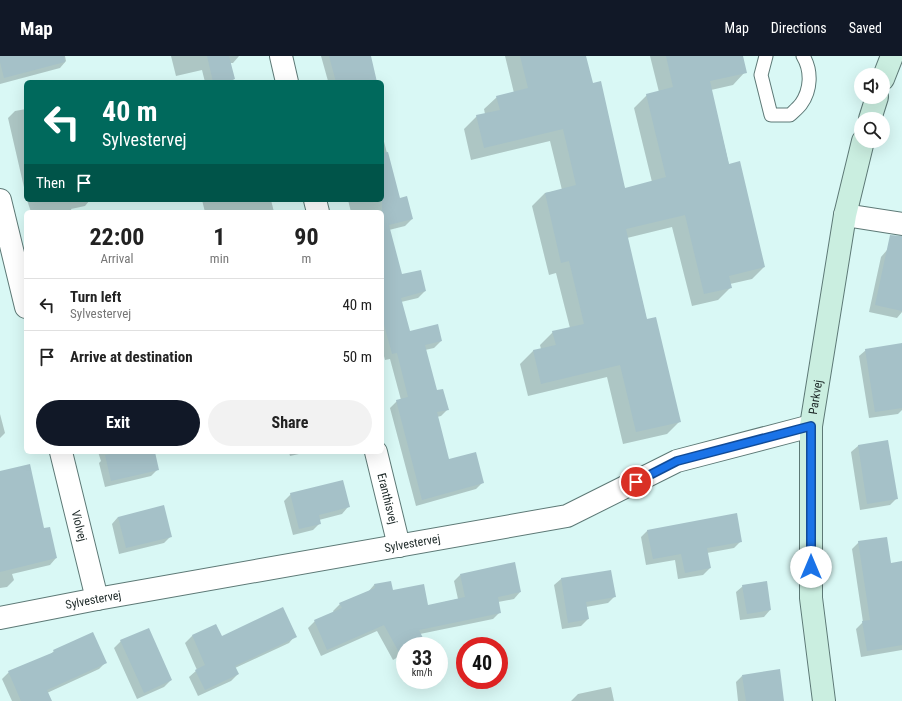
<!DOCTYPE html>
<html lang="en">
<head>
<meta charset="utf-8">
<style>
  body { margin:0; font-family:"Roboto Condensed",sans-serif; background:#f2f2f2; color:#222; height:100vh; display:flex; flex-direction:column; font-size:15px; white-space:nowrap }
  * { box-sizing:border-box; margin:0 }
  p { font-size:13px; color:#767676 }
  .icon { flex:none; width:22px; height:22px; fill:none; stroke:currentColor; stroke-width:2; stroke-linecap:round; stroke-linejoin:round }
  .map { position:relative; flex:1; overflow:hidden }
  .sheet { position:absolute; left:24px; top:154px; width:360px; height:244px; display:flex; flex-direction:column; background:#fff; border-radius:6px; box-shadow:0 4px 16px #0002 }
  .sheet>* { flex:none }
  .hud { position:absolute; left:24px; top:24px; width:360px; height:122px; border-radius:6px; box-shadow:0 4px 16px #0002; background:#00695c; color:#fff; overflow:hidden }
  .controls { position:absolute; left:854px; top:12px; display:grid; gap:8px }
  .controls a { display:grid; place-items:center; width:36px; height:36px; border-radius:50%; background:#fff; box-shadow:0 4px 16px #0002; font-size:20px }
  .speed { position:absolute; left:396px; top:581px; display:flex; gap:8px; font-size:20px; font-weight:700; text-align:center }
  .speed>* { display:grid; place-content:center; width:52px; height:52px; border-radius:50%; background:#fff; box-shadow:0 4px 16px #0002; line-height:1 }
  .speed small { font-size:10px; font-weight:400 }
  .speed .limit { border:6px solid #d22; background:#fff; color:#111 }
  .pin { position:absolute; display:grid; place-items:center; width:34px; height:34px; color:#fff; margin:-17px; border:2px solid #fff; border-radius:50%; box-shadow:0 1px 4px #0007 }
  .me { position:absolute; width:44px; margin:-22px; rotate:0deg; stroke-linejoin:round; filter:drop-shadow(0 0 3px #0008) }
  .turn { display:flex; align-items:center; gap:14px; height:84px; padding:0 12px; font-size:18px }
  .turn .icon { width:52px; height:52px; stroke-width:2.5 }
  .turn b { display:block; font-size:28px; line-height:34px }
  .then { display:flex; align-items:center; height:38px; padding:0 12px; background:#0003; gap:8px; font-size:15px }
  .eta { display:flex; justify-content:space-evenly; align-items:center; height:68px; text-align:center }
  .eta b { font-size:24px; font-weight:700; line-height:28px }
  .cta { display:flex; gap:8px; margin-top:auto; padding:8px 12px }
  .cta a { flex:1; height:46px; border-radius:24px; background:#111827; color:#fff; font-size:16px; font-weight:700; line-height:46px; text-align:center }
  .cta a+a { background:#f2f2f2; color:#222 }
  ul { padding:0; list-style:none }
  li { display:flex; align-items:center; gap:12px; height:52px; padding:0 12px; border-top:1px solid #e0e0e0 }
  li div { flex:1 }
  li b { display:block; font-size:15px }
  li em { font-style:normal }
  header { display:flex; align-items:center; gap:24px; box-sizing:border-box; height:56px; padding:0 20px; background:#111827; color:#fff }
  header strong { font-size:19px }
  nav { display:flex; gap:22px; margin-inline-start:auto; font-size:14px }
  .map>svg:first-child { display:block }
  .shadow { fill:#0003 }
  .building { fill:#a5c1c8 }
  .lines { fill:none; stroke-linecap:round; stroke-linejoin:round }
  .lane-casing { stroke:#5d7976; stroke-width:15 }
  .street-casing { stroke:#5d7976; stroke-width:24 }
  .secondary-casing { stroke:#5d7976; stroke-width:24 }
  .lane { stroke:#fff; stroke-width:13 }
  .street { stroke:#fff; stroke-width:22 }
  .secondary { stroke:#caeee0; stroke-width:22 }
  .route-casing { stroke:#114b97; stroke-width:10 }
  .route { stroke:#1a73e8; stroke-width:7 }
  .labels { text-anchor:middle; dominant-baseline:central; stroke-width:4; stroke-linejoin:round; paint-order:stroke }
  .street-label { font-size:12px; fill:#202c2b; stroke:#fefefe }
</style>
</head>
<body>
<header>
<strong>Map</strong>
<nav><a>Map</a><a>Directions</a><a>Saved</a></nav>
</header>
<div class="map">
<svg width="902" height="645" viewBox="0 0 902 645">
  <rect width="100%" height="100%" fill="#d9f8f5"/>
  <path class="shadow" d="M0,0H65L66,5L60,12L0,28Z
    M171,0H239L233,7H230L234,23L231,26H205L202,14L176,20Z
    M321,0H358L355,26H323L328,25Z
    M505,0H585L592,28L625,133L652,126L634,52L647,39L659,36L650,0H742L745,16L733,29L711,34L729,109L764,211L752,223L730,228L731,231L718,244L692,250L672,171L627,182L647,265L680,365L667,378L623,388L607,321L528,340L520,308L533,295L541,293L540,289L553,276L570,272L556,217L549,219L532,150L545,137L562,134L550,85L471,104L464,73L477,60L485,58L484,53L497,41L514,37Z
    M26,53V140L8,62L15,55Z
    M382,78L399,143L412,163L405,170L389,174L401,219L425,235L418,242L401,246L409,276L441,285L434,292L425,294L436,336L447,354L441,360L437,361L448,404L483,426L476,433L416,450L390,352L397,345L401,344L390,303L385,304L382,292V156H351L348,144H382Z
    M27,144H90L85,150L71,153L72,156H31Z
    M202,144H271L274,156H205Z
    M887,194L902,197V256L897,262L869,256L881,201Z
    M902,288V354L898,358L869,362L859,300L866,294Z
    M0,358L5,377L0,382Z
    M887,385L897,442L890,449L860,454L851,396L858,390Z
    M98,396H154L158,413L151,420L105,431L99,407L101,405Z
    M289,396H308L290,400Z
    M0,416L44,474L56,502L50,509L12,518L14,524L7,531L0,532Z
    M291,438L348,451L342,458L319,464L320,467L313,474L293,479L284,445Z
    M118,461L171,480L164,487L119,498L112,468Z
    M648,474L741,485L734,492L707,497L710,512L703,519L678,523L675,504L646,509L641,481Z
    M859,486L890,508L902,506V594L861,601L856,573L863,566L852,493Z
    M460,519L520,536L514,543L498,546L500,556L493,563L420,578L423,584L417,590H405V597L393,604L377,575L321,600L308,572L315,565L334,557L333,555L340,548L368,536L374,529L427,550L458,543L454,525Z
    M561,523L615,540L608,547L586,551L588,563L581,570L562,573L554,529Z
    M743,530L770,554L764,561L740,564L736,536Z
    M216,569L221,581L295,580L289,587L235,612L238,618L231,625L198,640L189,621L197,614L185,587L192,580Z
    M121,585L171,624L164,631L137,643L114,592Z
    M54,595L106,606L99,613L47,637L50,645H12L2,623L9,616L51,598Z
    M742,620L783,645H738L736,626Z
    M611,631L614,645H571L578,638Z"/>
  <path class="building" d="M0,0H64L65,6L4,22L0,6Z
    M207,0H229L235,23L223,26H213Z
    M329,0H371L377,26H336Z
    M520,0H586L593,27L601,25L625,132L666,121L646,38L673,31L666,0H743L747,17L710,25L729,108L740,105L765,211L729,220L732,232L704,238L685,159L626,173L647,263L656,261L681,366L636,376L620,309L541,328L533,294L556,289L552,275L584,268L569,205L561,207L545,137L576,129L563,73L484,92L476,59L500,54L496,40L528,32Z
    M388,96L400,142L407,140L413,163L389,169L402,218L421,214L426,235L401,242L410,275L438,268L442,285L425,289L437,334L443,333L449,354L437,356L449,403L476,396L484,427L422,444L396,344L408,341L397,297L392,298L382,261V97Z
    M890,179L902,180V255L875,249Z
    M902,287V352L875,356L865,293Z
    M888,384L898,443L867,448L858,389Z
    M120,396H155L159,414L111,425L105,399Z
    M30,408L44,472L50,471L57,502L0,516V415Z
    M343,424L350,451L319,459L321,468L299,473L290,437Z
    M164,449L172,481L126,492L118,461Z
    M737,457L742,486L707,492L711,512L685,517L681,498L653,503L647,474Z
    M887,481L891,507L902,505V589L867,595L862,565L870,564L858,485Z
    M515,506L521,536L498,541L501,557L419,574L424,584L414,590H405V595L400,598L384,569L327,594L314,564L342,552L339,547L375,532L374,528L391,525L393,534L424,528L428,549L465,541L460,518Z
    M611,514L616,541L586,546L589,563L568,567L561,522Z
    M767,525L771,554L747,558L742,529Z
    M283,551L297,581L235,610L239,618L205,634L195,614L205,609L192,579L216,568L222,580Z
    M149,572L172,624L144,637L120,584Z
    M93,576L107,607L47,634L52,645H21L8,615L54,596L53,594Z
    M780,613L784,645H746L742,619Z"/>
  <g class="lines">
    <defs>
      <path id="lane" d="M766,0L761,19L771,59H790C793,56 798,52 801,48C811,34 812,15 803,0"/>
      <g id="street">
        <path d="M281,0L287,26"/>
        <path d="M0,144L26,251"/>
        <path d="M315,144L318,156"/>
        <path d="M845,159L902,168"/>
        <path id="s1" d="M61,396L97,543"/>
        <path id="s2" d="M376,396L399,490"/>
        <path id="s3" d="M0,562L97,543L567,460L677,405L811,370"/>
      </g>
      <g id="secondary">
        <path d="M883,23L892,0"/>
        <path d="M870,63L877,41"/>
        <path id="s4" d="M824,645L811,542V370L845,159L863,85"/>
      </g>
    </defs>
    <use href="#lane" class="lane-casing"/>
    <use href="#street" class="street-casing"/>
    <use href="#secondary" class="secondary-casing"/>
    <use href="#lane" class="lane"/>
    <use href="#street" class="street"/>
    <use href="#secondary" class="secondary"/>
  </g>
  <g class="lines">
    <defs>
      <path id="route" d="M636,426L677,405L811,370V511"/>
    </defs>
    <use href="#route" class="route-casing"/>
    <use href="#route" class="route"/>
  </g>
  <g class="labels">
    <g class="street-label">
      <text stroke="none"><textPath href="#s4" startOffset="305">Parkvej</textPath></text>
      <text stroke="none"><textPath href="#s2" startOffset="48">Eranthisvej</textPath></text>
      <text stroke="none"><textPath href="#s1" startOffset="76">Violvej</textPath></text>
      <text stroke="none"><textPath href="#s3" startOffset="419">Sylvestervej</textPath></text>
      <text stroke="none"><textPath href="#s3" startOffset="95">Sylvestervej</textPath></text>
    </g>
  </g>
</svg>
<div class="controls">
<a><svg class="icon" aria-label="sound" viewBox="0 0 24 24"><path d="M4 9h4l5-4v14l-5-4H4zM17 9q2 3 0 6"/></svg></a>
<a><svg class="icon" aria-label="search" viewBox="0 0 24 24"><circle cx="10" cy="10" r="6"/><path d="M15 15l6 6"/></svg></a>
</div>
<div class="speed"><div>33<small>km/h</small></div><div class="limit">40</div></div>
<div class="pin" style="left:636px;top:426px;background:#d93025"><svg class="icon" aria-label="arrive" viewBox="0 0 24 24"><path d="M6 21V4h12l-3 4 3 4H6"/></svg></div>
<svg class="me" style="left:811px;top:511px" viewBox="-20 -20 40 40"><circle r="19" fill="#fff"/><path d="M0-13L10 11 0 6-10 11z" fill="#1a73e8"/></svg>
<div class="hud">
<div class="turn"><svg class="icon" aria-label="left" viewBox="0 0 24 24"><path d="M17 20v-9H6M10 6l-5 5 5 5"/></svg><div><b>40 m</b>Sylvestervej</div></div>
<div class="then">Then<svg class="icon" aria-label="arrive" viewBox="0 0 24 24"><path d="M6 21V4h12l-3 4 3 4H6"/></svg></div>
</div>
<section class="sheet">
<div class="eta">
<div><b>22:00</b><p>Arrival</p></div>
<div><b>1</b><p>min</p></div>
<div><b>90</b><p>m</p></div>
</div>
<ul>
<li><svg class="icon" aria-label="left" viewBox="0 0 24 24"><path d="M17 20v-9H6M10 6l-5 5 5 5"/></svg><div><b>Turn left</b><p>Sylvestervej</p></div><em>40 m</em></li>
<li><svg class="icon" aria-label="arrive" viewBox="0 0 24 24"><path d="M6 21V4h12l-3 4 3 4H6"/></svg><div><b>Arrive at destination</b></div><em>50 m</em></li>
</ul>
<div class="cta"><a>Exit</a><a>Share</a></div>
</section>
</div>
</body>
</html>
